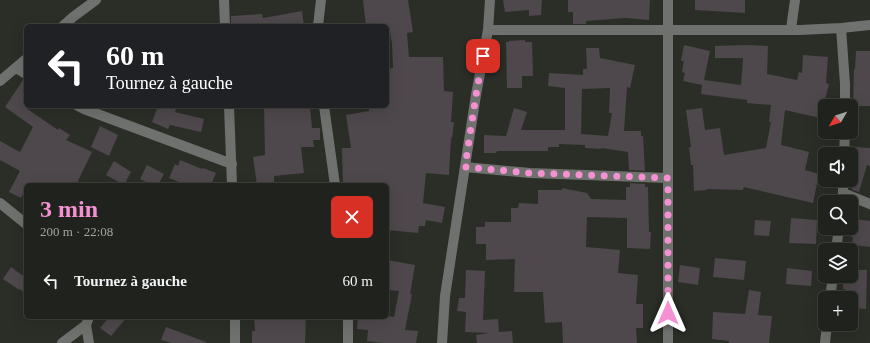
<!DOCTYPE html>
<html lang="fr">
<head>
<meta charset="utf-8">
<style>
  body { margin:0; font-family:"Times New Roman",serif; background:#2d2f2a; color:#f1f3f6; height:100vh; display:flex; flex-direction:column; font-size:15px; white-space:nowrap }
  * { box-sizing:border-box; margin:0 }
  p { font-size:13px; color:#a2a4a4 }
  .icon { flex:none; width:22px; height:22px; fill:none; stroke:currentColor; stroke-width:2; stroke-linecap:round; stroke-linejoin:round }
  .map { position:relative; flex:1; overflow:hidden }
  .drawer { position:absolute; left:24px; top:183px; width:365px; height:136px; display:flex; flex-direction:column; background:#20221d; border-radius:6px; box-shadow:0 4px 16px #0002,0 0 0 1px #3d3f3b }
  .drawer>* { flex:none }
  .top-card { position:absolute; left:24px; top:24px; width:365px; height:84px; border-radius:6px; box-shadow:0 4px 16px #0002,0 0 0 1px #3d3f3b; background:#202124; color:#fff; overflow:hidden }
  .needle { width:26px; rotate:231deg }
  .fabs { position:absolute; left:818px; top:99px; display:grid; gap:8px }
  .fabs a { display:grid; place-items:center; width:40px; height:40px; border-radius:6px; background:#20221d; box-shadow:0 4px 16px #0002,0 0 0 1px #3d3f3b; font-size:20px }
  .pin { position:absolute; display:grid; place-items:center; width:34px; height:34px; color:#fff; margin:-17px; border-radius:8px; box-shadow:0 2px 6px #0006 }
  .me { position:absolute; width:44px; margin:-22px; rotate:0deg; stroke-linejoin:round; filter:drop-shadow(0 0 3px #0008) }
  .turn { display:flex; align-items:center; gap:14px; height:84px; padding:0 16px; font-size:18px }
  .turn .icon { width:52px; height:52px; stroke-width:2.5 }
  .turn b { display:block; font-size:28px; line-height:34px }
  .round { display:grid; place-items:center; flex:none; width:42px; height:42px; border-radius:6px; background:#2d2f2a }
  .summary { display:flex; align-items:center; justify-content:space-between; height:68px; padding:0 16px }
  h1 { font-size:24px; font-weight:700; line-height:30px; color:#f591d2 }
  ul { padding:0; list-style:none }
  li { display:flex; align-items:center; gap:12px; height:60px; padding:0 16px }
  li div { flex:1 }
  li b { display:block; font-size:15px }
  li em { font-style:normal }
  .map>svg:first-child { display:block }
  .building { fill:#4e474b; fill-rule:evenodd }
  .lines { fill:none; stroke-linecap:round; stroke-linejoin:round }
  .minor { stroke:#6f716e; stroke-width:10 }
  .route { stroke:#f591d2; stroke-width:7; stroke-dasharray:0 12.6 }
</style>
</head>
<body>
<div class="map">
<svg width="870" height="343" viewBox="0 0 870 343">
  <rect width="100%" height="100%" fill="#2b2e27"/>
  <path class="building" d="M363,0H408L413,32L407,33L409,57H443L444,91L453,92L451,122H454L452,138H451L449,175L426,173L423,203L445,207L442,223L426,220L425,226H419L418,233L387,230V185H343L342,148H351L346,115L369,111V106H387V69L393,68L392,44L389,26H366Z
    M503,0H542L541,15L529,16V10L505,12Z
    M568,0H650L649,20L625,18L586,21V24H573V12H568Z
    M695,0H745V13L695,10Z
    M302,11L304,26H231V16L262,14L263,18Z
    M525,40V42H532L533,76H522V88H507L506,42H509V41Z
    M684,45L710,51L704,80L741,85L743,58H715V46L747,45L768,46L767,74L797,80L799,72L802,73L803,55L828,57L826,83L829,84L820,118L785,110L781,145L809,152L805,170L819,174L813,203L744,187L743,190L707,189V190L694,191L693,165H691L689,147H691L686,110L702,108L705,130L720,128L724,155L766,148L771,122H769L771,105L747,103V100L701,94L702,85L683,81L685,73L682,72L684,61H681Z
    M586,48H599L600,58L635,65L630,88L627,87L624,131H641V136H643L645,171L629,170L628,152L601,148V149L585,148V145L559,144V147H548V151H497L496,153H484V135L506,136L514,108L527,112L521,130H565V88L548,86L549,73L583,75V69H587ZM610,88L609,113H612L608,136L581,134L582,89Z
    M856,51H870V106H853L854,69H855Z
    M23,80H26V108L58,130L59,128L70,135L66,140L92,152L76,185H26V188L21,198L9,192L20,171L0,160V141L20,152L33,127L5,107Z
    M158,106H177L175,112L204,119L201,132L170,125L168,129L152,122Z
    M264,106H310L312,128H320V140H313L314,147H301L304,173L274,176V185H257L253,157L265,155Z
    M100,126L118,135L109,156L91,147Z
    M854,147L870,148V166L867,165L859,192L852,190Z
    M180,160L202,169L203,168L216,173L211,185H186L169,178L175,164L178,166Z
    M114,161L131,172L124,185L106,175Z
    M147,165L164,174L158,185H152L140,179Z
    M630,183L645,184V187H648L649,232H651L650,249L627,248V218L587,217L586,247L620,250L618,273L638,275L636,304H643V328H636L637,343H563L562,322L545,323L543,292H514L515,259L486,260V244H476V227H485V222H511V208H518L519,203L538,204V190H562V188L587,193L591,199L626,200V187H630Z
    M791,218L817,220L816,244L789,243Z
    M854,219L870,221V247L852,245L853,237H851V222H853Z
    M755,220L771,221L769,236L754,235Z
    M715,258L746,261L744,280L713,277Z
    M387,260L415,265L410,294H412L405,330L418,331L416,343H382L367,341L368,330L357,329L358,317H387V316L394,317L399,291L387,290Z
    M680,265L700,268L698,285L678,282Z
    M11,267L26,278V293L19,289H18L3,279Z
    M787,268L812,271L811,286L786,284Z
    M466,270L485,271L483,320L498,319L499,332L512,331L513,343H477L476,335L489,333L465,332L466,312L457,311L459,298H465Z
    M851,270H867L866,309L851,308V298H845V289H843V276H851Z
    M749,290L761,292L758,315L772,316L769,343H729V341L712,339L713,312L745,314Z
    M109,317H127L111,336L100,328Z
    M254,317H306L305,343H252V331H255Z
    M166,327L206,342V343H172L161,340Z"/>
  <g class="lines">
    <path class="minor" d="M224,0L225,26
      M63,26L73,17L96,0
      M318,26L321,0
      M841,28L845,84V106
      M791,29L795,0
      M488,30H800L841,28L870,25
      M16,68L26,74
      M0,81L26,59
      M78,106L84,109L232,164
      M229,106L232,185
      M324,106L335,185
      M844,154L845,132
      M465,167L530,173L668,178
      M843,193V180
      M842,202L843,193L870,204
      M0,203L26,224
      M836,250L839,228
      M830,298L833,276
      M89,317L86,325L89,343
      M235,317V343
      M62,343L86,325
      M348,343V317
      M442,343L445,296L476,95L488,30L490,0
      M668,343V0
      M825,343L827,324"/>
  </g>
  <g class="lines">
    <path class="route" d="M483,56L476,95L465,167L530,173L668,178V313"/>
  </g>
</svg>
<div class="fabs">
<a><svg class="needle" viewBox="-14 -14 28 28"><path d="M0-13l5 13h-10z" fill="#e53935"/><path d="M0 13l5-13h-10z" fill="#a2a4a4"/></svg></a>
<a><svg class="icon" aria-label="sound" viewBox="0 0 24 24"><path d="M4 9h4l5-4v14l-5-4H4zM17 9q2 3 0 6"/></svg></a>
<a><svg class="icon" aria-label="search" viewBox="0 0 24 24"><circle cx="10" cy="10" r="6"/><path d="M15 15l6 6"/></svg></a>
<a><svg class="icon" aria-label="layers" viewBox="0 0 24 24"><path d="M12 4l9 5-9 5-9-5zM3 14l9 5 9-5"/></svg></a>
<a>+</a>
</div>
<div class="pin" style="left:483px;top:56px;background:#d93025"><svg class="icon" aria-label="arrive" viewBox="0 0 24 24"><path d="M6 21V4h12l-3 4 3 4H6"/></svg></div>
<svg class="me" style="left:668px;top:313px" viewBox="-20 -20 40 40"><path d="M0-17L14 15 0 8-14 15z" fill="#f591d2" stroke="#fff" stroke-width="4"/></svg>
<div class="top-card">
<div class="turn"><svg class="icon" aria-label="left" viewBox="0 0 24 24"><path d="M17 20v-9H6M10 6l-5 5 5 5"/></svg><div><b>60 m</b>Tournez à gauche</div></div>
</div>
<section class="drawer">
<div class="summary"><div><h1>3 min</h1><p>200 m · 22:08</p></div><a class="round" style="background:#d93025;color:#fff"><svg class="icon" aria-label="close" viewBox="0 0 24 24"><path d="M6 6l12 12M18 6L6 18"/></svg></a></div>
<ul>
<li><svg class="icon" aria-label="left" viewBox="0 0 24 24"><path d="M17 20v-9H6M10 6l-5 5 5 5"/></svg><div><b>Tournez à gauche</b></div><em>60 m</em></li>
</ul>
</section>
</div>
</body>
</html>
